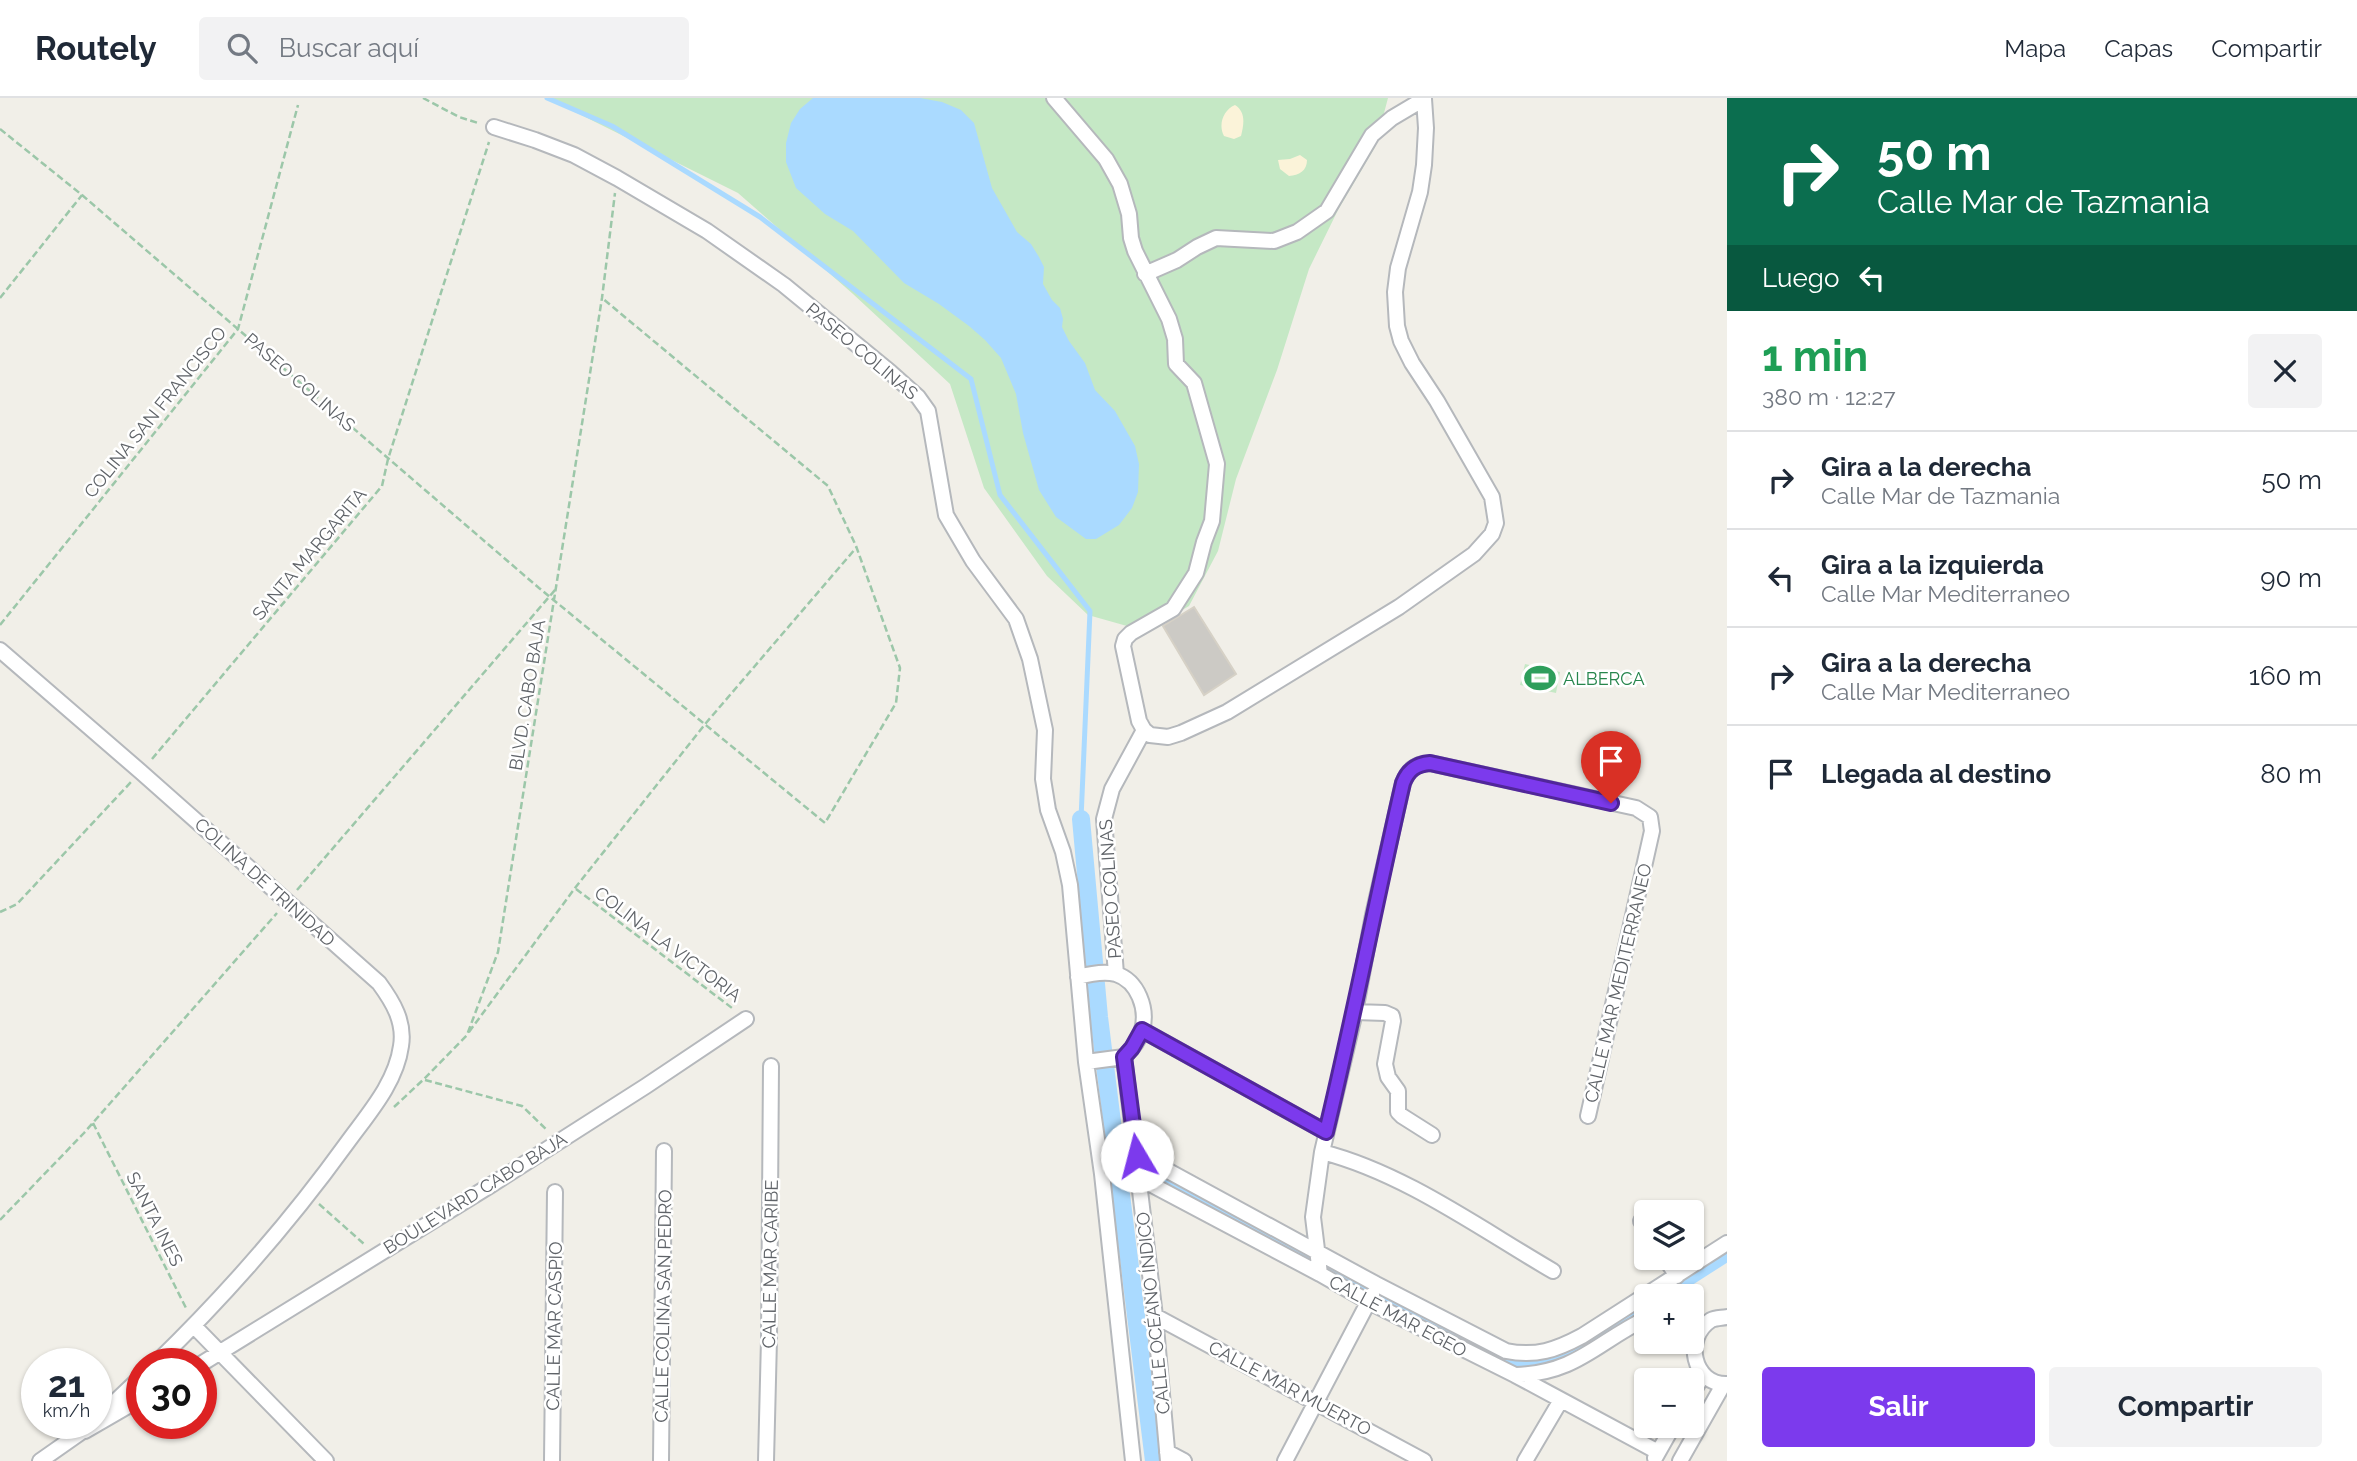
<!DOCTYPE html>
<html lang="es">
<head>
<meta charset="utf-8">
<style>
  body { margin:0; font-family:Raleway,sans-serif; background:#f2f2f3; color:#1f2937; height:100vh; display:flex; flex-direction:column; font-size:26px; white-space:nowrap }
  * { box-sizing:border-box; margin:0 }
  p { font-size:23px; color:#747a83 }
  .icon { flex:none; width:38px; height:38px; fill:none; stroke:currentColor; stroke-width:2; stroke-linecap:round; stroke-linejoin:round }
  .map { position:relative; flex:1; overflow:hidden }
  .drawer { display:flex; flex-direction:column; background:#fff; width:630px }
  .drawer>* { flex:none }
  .hud { background:#0b6e4f; color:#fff; overflow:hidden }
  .controls { position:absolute; left:1634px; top:1102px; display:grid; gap:14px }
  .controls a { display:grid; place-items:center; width:70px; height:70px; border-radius:7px; background:#fff; box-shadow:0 2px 5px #0004; font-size:35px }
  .speed { position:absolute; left:21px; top:1250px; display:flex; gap:14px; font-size:35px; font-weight:700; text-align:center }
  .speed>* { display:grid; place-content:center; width:91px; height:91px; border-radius:50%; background:#fff; box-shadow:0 2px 5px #0004; line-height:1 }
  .speed small { font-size:18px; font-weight:400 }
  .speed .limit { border:10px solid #d22; background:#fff; color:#111 }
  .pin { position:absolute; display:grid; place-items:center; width:60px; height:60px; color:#fff; margin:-72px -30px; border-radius:50% 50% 50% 0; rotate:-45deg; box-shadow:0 0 7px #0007 }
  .pin .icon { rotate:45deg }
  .me { position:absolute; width:77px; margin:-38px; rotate:352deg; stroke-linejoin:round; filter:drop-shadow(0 0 5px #0008) }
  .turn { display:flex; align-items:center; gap:24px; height:147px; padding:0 35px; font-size:32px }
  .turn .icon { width:91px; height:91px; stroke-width:2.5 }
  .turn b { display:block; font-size:49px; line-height:60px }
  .then { display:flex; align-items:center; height:66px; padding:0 35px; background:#0003; gap:14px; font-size:26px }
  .round { display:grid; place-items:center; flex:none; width:74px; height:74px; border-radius:7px; background:#f2f2f3 }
  .head { display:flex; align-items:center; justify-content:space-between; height:119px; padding:0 35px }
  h1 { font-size:42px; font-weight:700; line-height:52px; color:#1e9e55 }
  .cta { display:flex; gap:14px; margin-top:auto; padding:14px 35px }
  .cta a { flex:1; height:80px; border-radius:7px; background:#7c3aed; color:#fff; font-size:28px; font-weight:700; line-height:80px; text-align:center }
  .cta a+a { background:#f2f2f3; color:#1f2937 }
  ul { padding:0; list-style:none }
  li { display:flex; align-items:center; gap:21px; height:98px; padding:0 35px; border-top:2px solid #e0e1e3 }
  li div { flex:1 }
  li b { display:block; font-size:26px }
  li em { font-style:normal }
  header { display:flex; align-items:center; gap:42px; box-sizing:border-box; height:98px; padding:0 35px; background:#fff; border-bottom:2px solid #e0e1e3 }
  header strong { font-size:33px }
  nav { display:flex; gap:38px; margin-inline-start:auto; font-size:24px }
  .search { width:490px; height:63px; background:#f2f2f3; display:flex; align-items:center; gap:18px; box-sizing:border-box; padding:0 24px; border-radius:7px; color:#747a83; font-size:26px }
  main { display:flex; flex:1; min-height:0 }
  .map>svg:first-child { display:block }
  .green { fill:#c5e8c5 }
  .sand { fill:#fbf3d9 }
  .water { fill:#aadaff }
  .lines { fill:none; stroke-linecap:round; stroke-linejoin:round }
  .stream { stroke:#aadaff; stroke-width:5 }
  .canal { stroke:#aadaff; stroke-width:18 }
  .building { fill:#cccac5; stroke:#d6d1c6; stroke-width:2 }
  .minor-casing { stroke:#b5b8bc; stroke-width:18 }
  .path { stroke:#9cc7a9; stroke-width:2.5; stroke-dasharray:7 3.5; stroke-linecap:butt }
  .minor { stroke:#fff; stroke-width:14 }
  .route-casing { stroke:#51269a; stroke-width:18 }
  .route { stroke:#7c3aed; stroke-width:12 }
  .labels { text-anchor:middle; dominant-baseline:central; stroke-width:5; stroke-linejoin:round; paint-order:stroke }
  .street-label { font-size:18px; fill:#5f6368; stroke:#fff }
  .leisure-label { font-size:18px; fill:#27864d; stroke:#fff; text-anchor:start }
</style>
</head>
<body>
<header>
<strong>Routely</strong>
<div class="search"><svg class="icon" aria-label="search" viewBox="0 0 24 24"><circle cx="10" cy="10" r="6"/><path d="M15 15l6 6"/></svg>Buscar aquí</div>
<nav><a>Mapa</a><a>Capas</a><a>Compartir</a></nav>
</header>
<main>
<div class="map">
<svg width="1727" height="1363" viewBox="0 0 1727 1363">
  <rect width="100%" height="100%" fill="#f1efe8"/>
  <path class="green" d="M547,0H1388L1375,49L1338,112L1309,171L1277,272L1236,381L1218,453L1189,508L1152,530L1127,528L1088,517L1047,478L984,390L950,286L853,196L738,95Z
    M1525,566L1560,574L1556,595L1520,587Z"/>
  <path class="sand" d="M1235,7C1246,14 1244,26 1241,38L1234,41L1224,38C1218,27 1223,12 1235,7Z
    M1300,57L1307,62C1307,73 1299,77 1289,78L1280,71L1278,62L1290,61Z"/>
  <path class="water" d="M813,0H920L942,4L961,12L974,25L992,90L1017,134L1031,146L1039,159L1044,169L1043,186L1052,202L1060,210L1063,221L1062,229L1069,243L1085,265L1095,292L1115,313L1135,348L1139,366L1138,394L1132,410L1119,427L1096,441H1086L1056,419L1039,392L1023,335L1016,296L1001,260L985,242L969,228L939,206L904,185L853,133L825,116L796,90L786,64V45L791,25L800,11Z"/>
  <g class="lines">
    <path class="stream" d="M547,0L612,28L760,119L971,281L1000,397L1090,513L1081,721"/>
    <path class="canal" d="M1081,721L1099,919L1154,1363
      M1116,1058L1507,1262L1541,1263L1574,1251L1647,1205
      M1657,1199L1727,1154"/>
  </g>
  <path class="building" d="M1194,509L1236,576L1204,597L1163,528Z"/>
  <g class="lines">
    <defs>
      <path id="minor" d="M1054,0L1106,61L1120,86L1129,116L1131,140L1135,153L1169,221L1175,241L1176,266L1194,285L1217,366L1212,423L1204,444L1196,475L1173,511L1131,535L1125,541L1123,548L1139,623L1144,632L1150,637L1168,639L1181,635L1227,614L1399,509L1474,456L1492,436L1496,425L1492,399L1437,303L1412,265L1401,243L1397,228L1395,194L1398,170L1420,94L1424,67L1426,30L1424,1L1392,20L1372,37L1327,113L1297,134L1274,143L1216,140L1197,149L1177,162L1145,176
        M494,29L535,42L574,57L617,80L707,133L784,187L890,274L918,299L928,313L946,417L973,463L1016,521L1030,561L1045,632L1043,681L1048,712L1063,754L1070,787L1086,964L1102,1076L1133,1363
        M0,552L141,674L379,885C393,904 405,924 401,948C396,985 368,1016 347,1045C290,1124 226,1197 156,1265
        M1116,876L1104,721L1112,691L1144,632
        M1078,879C1089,876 1105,873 1116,876C1138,883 1148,911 1142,932C1139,943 1132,951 1124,959L1155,1218L1168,1363
        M1355,914L1385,915L1392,918L1393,923L1385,966L1388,979L1398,993V1014L1402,1018L1432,1037
        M1142,932L1326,1034
        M1086,964L1124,959
        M1322,1054C1404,1075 1479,1130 1553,1173
        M1137,1056L1376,1186L1506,1253C1536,1259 1556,1252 1582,1238L1727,1145
        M1139,1080L1320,1176L1369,1204L1515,1277L1658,1354
        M1641,1123L1647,1132
        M1665,1160L1677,1178
        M1320,1176L1313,1119L1322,1054L1355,914L1373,817L1403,685C1408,672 1415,666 1430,665L1636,710L1650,719L1652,733L1588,1018
        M1155,1218L1424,1363
        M1727,1219C1722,1220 1715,1220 1711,1222C1683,1240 1693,1287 1727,1286
        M194,1228L326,1363
        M201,1266L491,1087L646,988L746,921
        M1516,1277C1577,1275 1597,1244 1647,1220
        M1692,1296L1703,1277
        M102,1316L142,1278
        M85,1333L142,1300
        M1167,1354L1184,1363
        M1655,1360L1673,1328
        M40,1363L90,1328
        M552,1363L555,1094
        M661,1363L664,1053
        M766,1363L769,1241L771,968
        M1285,1363L1372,1197
        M1525,1363L1561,1302
        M1680,1363L1723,1287"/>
    </defs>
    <use href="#minor" class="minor-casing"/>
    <path class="path" d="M423,0L459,19L478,25
      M0,31L82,97L539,490L825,725L896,605L900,570L856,448L828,388L602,200
      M0,200L82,97
      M0,527L238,231L298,7
      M152,661L382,388L388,361L489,44
      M576,791L732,910
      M297,792L555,492
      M0,814L17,806L131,684
      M469,934L575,790L706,625L856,450
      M425,982L522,1008L548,1033
      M394,1009L424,981L467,937L498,854L602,200L615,95
      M93,1025L187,1212
      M319,1106L364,1146
      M0,1122L84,1035L277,815"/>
    <use href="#minor" class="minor"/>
  </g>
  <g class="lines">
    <defs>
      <path id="route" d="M1137,1058L1124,959L1132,950L1142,932L1326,1034C1354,918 1376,802 1403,685C1408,672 1416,666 1430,665L1611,705"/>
    </defs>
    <use href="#route" class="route-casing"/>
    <use href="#route" class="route"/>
  </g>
  <defs>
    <symbol id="stadium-bare" viewBox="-9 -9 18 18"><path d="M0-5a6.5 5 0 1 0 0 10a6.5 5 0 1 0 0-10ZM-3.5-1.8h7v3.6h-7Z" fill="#2e9e5b" stroke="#fff" stroke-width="2.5" paint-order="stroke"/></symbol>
  </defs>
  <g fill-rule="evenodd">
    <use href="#stadium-bare" x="1518" y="558" width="44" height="44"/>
  </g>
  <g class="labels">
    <g class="street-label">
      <text transform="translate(862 253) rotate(40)">PASEO COLINAS</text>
      <text transform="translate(300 284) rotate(41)">PASEO COLINAS</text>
      <text transform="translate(155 314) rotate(-51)">COLINA SAN FRANCISCO</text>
      <text transform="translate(309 456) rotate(-50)">SANTA MARGARITA</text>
      <text transform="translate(527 597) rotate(-81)">BLVD. CABO BAJA</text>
      <text transform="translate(265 784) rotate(42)">COLINA DE TRINIDAD</text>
      <text transform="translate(1110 791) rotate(-94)">PASEO COLINAS</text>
      <text transform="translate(668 846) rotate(37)">COLINA LA VICTORIA</text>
      <text transform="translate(1618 885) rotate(-77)">CALLE MAR MEDITERRANEO</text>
      <text transform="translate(475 1095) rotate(-32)">BOULEVARD CABO BAJA</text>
      <text transform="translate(155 1121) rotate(63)">SANTA INES</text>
      <text transform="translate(770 1166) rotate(-89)">CALLE MAR CARIBE</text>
      <text transform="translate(663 1208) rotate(-89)">CALLE COLINA SAN PEDRO</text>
      <text transform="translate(1153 1215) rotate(-96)">CALLE OCÉANO ÍNDICO</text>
      <text transform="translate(1398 1218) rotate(28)">CALLE MAR EGEO</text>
      <text transform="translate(554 1228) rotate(-89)">CALLE MAR CASPIO</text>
      <text transform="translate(1290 1290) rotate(28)">CALLE MAR MUERTO</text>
    </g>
    <g class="leisure-label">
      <text x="1563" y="580">ALBERCA</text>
    </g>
  </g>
</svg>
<div class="controls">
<a><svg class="icon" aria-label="layers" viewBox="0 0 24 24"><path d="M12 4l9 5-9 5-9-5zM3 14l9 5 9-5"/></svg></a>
<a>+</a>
<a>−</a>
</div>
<div class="speed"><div>21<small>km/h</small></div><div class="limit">30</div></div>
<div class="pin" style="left:1611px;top:705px;background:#d93025"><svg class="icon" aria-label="arrive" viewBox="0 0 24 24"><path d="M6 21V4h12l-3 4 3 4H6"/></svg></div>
<svg class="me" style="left:1137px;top:1058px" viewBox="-20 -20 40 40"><circle r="19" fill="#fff"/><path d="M0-13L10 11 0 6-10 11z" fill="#7c3aed"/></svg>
</div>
<section class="drawer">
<div class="hud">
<div class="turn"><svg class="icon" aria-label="right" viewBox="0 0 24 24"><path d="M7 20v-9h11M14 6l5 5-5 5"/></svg><div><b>50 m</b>Calle Mar de Tazmania</div></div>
<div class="then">Luego<svg class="icon" aria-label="left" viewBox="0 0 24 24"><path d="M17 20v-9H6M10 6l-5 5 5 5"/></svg></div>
</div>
<div class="head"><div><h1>1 min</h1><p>380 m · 12:27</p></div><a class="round"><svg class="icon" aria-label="close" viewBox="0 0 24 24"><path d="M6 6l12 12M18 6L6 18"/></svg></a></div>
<ul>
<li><svg class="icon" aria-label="right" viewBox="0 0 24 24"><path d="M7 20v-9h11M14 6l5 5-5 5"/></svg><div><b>Gira a la derecha</b><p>Calle Mar de Tazmania</p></div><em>50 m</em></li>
<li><svg class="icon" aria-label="left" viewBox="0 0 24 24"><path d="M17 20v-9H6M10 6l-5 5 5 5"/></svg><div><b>Gira a la izquierda</b><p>Calle Mar Mediterraneo</p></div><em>90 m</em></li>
<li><svg class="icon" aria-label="right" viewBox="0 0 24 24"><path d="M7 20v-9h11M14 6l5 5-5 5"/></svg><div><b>Gira a la derecha</b><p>Calle Mar Mediterraneo</p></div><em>160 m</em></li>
<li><svg class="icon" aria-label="arrive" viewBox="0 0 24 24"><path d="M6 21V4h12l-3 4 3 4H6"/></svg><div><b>Llegada al destino</b></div><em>80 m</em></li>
</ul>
<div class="cta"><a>Salir</a><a>Compartir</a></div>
</section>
</main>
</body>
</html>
